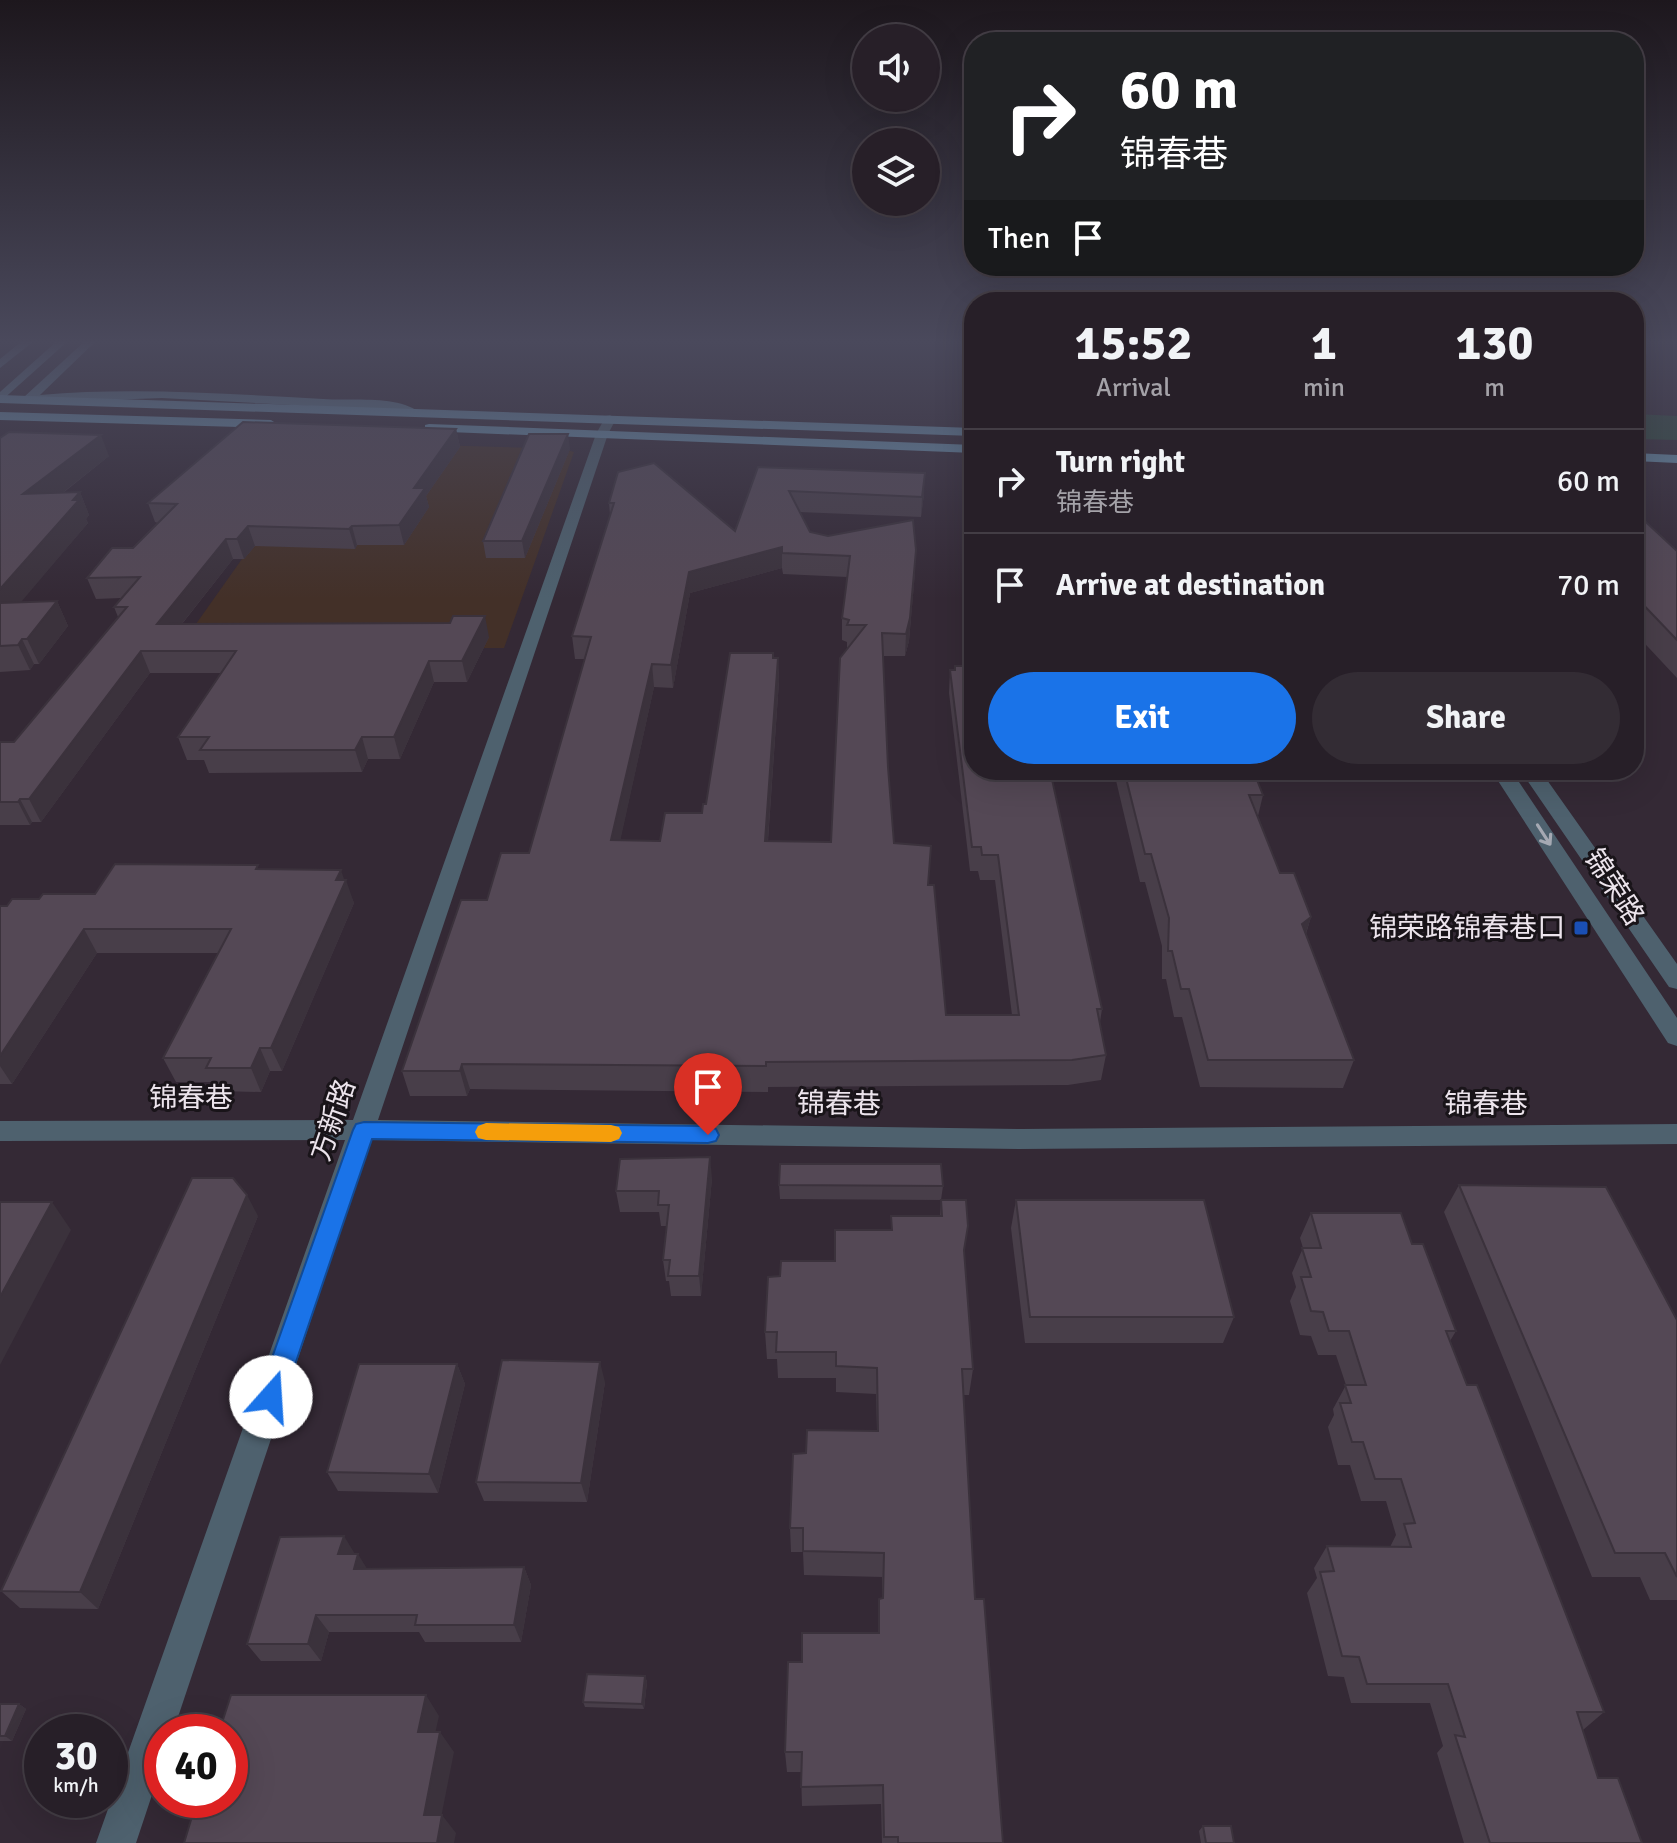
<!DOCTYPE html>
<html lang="en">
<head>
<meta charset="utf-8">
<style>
  body { margin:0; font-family:Signika,"Noto Sans SC",sans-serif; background:#332c34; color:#f1f3f6; height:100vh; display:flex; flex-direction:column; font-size:30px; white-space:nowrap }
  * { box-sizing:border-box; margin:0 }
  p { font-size:26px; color:#a4a2a8 }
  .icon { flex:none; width:44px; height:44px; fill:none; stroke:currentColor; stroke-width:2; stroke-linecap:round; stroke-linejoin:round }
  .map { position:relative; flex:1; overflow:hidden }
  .sheet { position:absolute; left:964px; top:292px; width:680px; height:488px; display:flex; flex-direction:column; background:#271f28; border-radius:32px; box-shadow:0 8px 32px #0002,0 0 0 2px #433d45 }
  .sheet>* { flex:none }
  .banner { position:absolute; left:964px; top:32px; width:680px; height:244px; border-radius:32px; box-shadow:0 8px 32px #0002,0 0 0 2px #433d45; background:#202124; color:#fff; overflow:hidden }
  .controls { position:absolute; left:852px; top:24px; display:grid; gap:16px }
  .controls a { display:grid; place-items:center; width:88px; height:88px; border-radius:50%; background:#271f28; box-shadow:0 8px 32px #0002,0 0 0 2px #433d45; font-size:40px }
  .speed { position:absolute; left:24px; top:1714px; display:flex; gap:16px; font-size:40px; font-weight:700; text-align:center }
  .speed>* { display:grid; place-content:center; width:104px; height:104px; border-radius:50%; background:#271f28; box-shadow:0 8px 32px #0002,0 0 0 2px #433d45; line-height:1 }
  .speed small { font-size:20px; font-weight:400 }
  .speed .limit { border:12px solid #d22; background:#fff; color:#111 }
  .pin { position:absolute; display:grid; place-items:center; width:68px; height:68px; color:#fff; margin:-82px -34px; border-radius:50% 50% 50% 0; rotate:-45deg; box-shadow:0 0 8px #0007 }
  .pin .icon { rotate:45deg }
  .me { position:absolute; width:88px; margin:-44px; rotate:19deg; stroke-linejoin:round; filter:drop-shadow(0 0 6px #0008) }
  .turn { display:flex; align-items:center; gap:28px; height:168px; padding:0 24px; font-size:36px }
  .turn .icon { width:104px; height:104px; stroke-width:2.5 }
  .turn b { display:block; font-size:56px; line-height:68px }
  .then { display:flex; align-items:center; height:76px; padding:0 24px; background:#0003; gap:16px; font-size:30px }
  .eta { display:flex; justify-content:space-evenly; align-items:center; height:136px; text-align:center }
  .eta b { font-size:48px; font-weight:800; line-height:56px }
  .primary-button { display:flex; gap:16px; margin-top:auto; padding:16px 24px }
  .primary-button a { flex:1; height:92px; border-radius:48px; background:#1a73e8; color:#fff; font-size:32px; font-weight:800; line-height:92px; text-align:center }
  .primary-button a+a { background:#332c34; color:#f1f3f6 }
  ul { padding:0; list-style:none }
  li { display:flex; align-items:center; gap:24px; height:104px; padding:0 24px; border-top:2px solid #433d45 }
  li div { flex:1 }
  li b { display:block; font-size:30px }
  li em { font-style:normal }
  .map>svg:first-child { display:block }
  .industrial { fill:#433028 }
  .green { fill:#2d4b3b }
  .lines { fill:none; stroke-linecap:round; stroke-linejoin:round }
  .tertiary { fill:#4e616e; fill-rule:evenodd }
  .secondary { fill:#5f7e92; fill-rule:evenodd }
  .primary { fill:#6b93ae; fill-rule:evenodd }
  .wall { fill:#483e49; fill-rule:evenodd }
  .shaded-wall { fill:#3b323c }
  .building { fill:#544855; stroke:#3b323c; stroke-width:2; fill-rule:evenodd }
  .oneway { stroke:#a5a9b3 }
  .route { fill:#1a73e8; stroke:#114b97; stroke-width:2 }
  .slow { fill:#f59e0b }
  .transit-dot { fill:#1a4fb4; stroke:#191419; stroke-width:3 }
  .labels { text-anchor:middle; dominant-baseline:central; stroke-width:6; stroke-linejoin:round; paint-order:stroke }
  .street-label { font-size:28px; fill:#ece4ec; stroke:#191419 }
  .poi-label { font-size:28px; fill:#ece4ec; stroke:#191419; text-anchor:end }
</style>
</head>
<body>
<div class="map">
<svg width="1677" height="1843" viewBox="0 0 1677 1843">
  <rect width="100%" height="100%" fill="#342935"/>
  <path class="industrial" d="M433,445L564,449L574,452L504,648H179L254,542Z"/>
  <path class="green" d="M1634,414L1677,416V440L1634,439Z"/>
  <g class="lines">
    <path class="tertiary" d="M610,415L616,419L608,434L378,1120L1021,1129L1677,1124V1144L1021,1149L371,1140L173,1732H162V1765L136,1843H96L345,1140L0,1141V1121L353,1120L596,434L606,416Z
      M1491,770H1511L1677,1018V1046L1668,1043Z
      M1520,770H1540L1677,964V989L1669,987Z"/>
    <path class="secondary" d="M22,341H34L0,368V359Z
      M57,341H68L0,402V392Z
      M85,341H96L40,395C134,387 228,394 323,399C351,401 396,395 419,412L413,416L387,410L162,398L24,403V397Z"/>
    <path class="primary" d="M0,395L974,428V436L0,403Z
      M0,412L271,420L277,424L271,428L0,420Z
      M429,424L974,445V453L425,431V425Z
      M1634,453L1677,455V463L1634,461Z"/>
  </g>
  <path class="wall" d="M456,429L460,447L426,496L429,507L404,545H357L355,549L255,546L244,559H233L182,624L489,637L467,682H434L400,759H368L362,772L209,773L204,760H187L178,737L222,673H150L41,822H32L30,825H0V742H14L118,617L114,607L121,598L96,599L87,578L133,548L158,523L155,522L148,503Z
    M0,438L109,456L63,493L80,492L89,515L86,519L88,523L20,602L57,601L68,626L39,664H34L30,670L0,672Z
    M570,449L525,558H486L483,541Z
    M758,467L924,494L921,517L799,512L810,532L915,572L909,641L905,656H883L888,767L894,843L929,885L946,1015H1012L995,880H980L978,871H970L949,693L950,670H955V666H962L963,657L1102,1009L1100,1022L1106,1055L1101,1080L1068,1085L768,1087V1092L470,1089L467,1096H410L402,1071L487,900L529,853L585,659H575L572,636L610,515L609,503L618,472L735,531ZM782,568L783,574L847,577L842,618V640L847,642V648H848L831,842L768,841L779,681L778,658H773L702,813L660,841L620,840L654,687L673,688L690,593Z
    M974,470V592L964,591L969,471Z
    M1634,511L1677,551V678L1634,632Z
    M1108,770H1253L1263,795L1258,816L1280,873L1311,917L1306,934L1354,1060L1343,1088L1200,1087L1182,1017H1174L1166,979H1162V946L1145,882H1140L1114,772H1109Z
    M260,869L344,880L354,903L282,1071H270L261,1092L218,1091L213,1082H176L163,1058L219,953H97L12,1084H0V906H7L39,899L95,894Z
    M712,1178L701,1296H671L669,1281H666L663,1260L667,1226H661L659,1212H620L616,1191Z
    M779,1185L943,1186L941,1200L964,1256L973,1369L969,1395H964L975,1599L1003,1843H882L881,1804L802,1806L801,1772H787L785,1752L802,1662L878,1633L879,1599L882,1598V1577L804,1575L803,1552H791L790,1528L806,1453L877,1431L876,1394L836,1392V1378H778L777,1359H767L765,1332L780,1276L835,1261L891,1230V1216H940L941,1200L780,1199Z
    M1459,1185L1677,1320V1600H1650L1640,1577H1592L1444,1212Z
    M1016,1200L1234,1317L1223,1343H1025L1011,1228Z
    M1311,1213L1412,1244L1456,1331L1450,1341L1467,1385L1604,1712L1583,1730L1598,1778L1642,1843H1464L1437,1753L1443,1746L1430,1703H1351L1344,1677L1328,1676L1307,1593L1317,1578L1314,1568L1327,1546L1390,1547L1396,1535L1386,1501H1361L1350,1465H1338L1328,1427L1334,1415L1333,1409L1346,1385L1336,1355H1318L1311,1336L1300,1335L1290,1301L1296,1287L1292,1273L1303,1248L1300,1238Z
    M258,1216L98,1609L20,1608L1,1591Z
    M457,1364L465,1384L438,1493L338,1491L327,1472Z
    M605,1382L587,1502L484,1501L476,1482Z
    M355,1554L367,1569L524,1567L531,1585L521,1642H425L419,1632H329L321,1661H261L247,1644Z
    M645,1676L647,1682L644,1709L585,1707L583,1702Z
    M0,1704H19L26,1709L12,1741H0Z
    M1203,1826L1234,1843H1201L1199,1831Z"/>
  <path class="shaded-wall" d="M456,429L460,447L426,496L429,507L404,545L399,525L414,488Z
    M568,434L570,449L525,558L522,541Z
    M101,435L109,456L33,516L23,494Z
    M925,473L924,494L921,517L922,497Z
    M80,492L89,515L86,519L88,523L0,627V589Z
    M248,526L255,546L244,559L237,539Z
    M352,526L357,545L355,549L349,529Z
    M226,539L233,559L165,645L157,624Z
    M782,547V568L690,593L673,688L671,665L689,572Z
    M916,550L909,641L905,656L906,634Z
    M57,601L68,626L39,664L27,639Z
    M485,616L489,637L467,682L462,661Z
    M22,639L34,664L30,670L18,645Z
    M141,651L150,673L41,822L29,799Z
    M778,658L779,681L766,866L765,841Z
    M429,661L434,682L400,759L394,737Z
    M652,664L654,687L615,865L611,840Z
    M362,737L368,759L362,772L355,750Z
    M20,799L32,822L30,825L18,802Z
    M341,870L345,882L346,880L354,903L282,1071L271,1048Z
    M1311,917L1302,945V924Z
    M84,929L97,953L12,1084L0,1066V1056Z
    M260,1048L270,1071L261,1092L251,1068Z
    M462,1064L470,1089L467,1096L460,1071Z
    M710,1157L712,1178L701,1296L699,1276Z
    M247,1195L258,1216L98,1609L80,1592Z
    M52,1202L71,1230L0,1365V1297Z
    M600,1362L605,1382L587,1502L581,1483Z
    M457,1364L465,1384L438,1493L429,1474Z
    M344,1536L355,1554H338Z
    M358,1554L369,1572L354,1569Z
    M524,1567L531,1585L521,1642L514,1625Z
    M316,1615L329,1632L321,1661L308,1644Z
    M645,1676L647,1682L644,1709L642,1704Z
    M426,1695L439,1716L431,1752L418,1732Z
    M19,1704L26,1709L12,1741L5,1736Z
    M440,1732L454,1752L438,1833L424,1815Z
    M442,1815L456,1833L454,1843H437Z"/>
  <path class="building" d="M243,422L456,429L414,488H425L399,525L352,526L349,529L248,526L237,539H226L157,624L450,623L453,616H485L462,661H429L394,737H362L355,750H200L209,737H178L236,651H141L29,799H20L18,802H0V742H14L127,607H114L140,577L87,578L112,548H133L177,504L148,503Z
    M9,432L101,435L23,494L80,492L73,500H79L0,589V438Z
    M529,434H568L522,541H483Z
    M654,463L735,531L758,467L925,473L922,497L789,491L810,532L828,536L913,520L916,550L910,618L906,634L882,633L888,767L894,843L931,846L928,885H934L946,1015H1019L998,855H982L981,847H972L950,670H955V666H964L963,657H974V770H1050L1102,1009H1097L1106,1055L1072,1060L766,1062V1066L462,1064L460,1071H402L461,900H487L501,853H529L591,637L572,636L614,503H609L618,472ZM782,547V553L850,556L842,618L849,620L847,625H866L840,658L831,842L765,841L778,658H773V653H730L706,804H703L702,813H665L660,841L611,840L652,664L671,665L689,572Z
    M974,470V500H968L969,471Z
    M974,510V571H965L967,511Z
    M1634,511L1677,551V640L1634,595Z
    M57,601L27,639H22L18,645L0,646V603Z
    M1124,770H1253L1263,795H1249L1280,873H1294L1311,917L1302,924L1354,1060H1208L1189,989H1181L1172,951H1168L1169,918L1151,854H1145Z
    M115,864L258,865L256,869L341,870L336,880H346L271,1048H260L251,1068H206L211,1058H163L231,929H84L0,1056V906H7L12,899H39L43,894H95Z
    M710,1157L699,1276H668L670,1260H663L669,1205H658L659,1191H616L620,1159Z
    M780,1164H941L943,1186L779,1185Z
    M192,1178H233L247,1195L80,1592L1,1591Z
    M1459,1185L1606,1187L1677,1320V1577L1665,1553H1615Z
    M941,1200H966L968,1226L964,1250L973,1369H962L975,1599H984L1003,1843H898V1837H884L883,1785L801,1787L802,1752H785L788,1662H802V1633H879V1599L883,1598L884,1553L803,1551V1528H790L793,1454L806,1453L807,1430L878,1431L877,1368L836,1366V1352H776L777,1332H765L768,1277L780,1276L781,1261H835V1230H892L891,1216H942Z
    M1016,1200H1204L1234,1317H1030Z
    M0,1202H52L0,1297Z
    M1311,1213H1401L1412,1244H1423L1456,1331H1446L1467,1385H1477L1604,1712H1577L1598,1778H1618L1642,1843H1490L1455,1735L1465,1737L1448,1684H1367L1359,1657L1342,1656L1320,1572L1334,1571L1327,1546L1411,1547L1404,1524L1415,1523L1401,1479H1375L1363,1442H1352L1340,1403H1351L1345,1385H1366L1349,1331H1329L1323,1312L1311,1311L1301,1277H1311L1302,1248H1321Z
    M502,1360L600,1362L581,1483L476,1482Z
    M359,1364H457L429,1474L327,1472Z
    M344,1536L338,1554H358L354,1569L524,1567L514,1625H415L417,1615H316L308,1644H247L280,1537Z
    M587,1674L645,1676L642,1704L583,1702Z
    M231,1695H426L418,1732H440L424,1815H442L437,1843H184L197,1800H230V1732H219Z
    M0,1704H19L5,1736H0Z
    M1203,1826H1231L1234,1843H1206Z"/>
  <defs><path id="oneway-shaft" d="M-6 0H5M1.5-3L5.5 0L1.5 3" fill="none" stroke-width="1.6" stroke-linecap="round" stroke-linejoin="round" transform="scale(2)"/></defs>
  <use class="oneway" href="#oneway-shaft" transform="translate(1544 835) rotate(57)"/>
  <linearGradient id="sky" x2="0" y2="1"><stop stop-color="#1d171d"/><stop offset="0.57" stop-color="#4a495c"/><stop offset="1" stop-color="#4a495c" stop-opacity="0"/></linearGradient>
  <rect width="1677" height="599" fill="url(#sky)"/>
  <path class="route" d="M364,1122L708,1126L716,1129L719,1135L716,1141L708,1143L372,1139L284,1397L280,1406L271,1410L262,1406L258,1397L353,1130L356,1124Z"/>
  <path class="slow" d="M486,1123L611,1125L619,1127L622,1133L619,1139L611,1142L486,1140L478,1138L475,1132L478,1126Z"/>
  <rect class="transit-dot" x="1573" y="920" width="16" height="16" rx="4"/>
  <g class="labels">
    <g class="street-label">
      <text transform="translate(1614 887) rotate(57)">锦荣路</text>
      <text x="191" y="1098">锦春巷</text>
      <text transform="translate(839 1104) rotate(1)">锦春巷</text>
      <text x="1486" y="1104">锦春巷</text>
      <text transform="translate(333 1120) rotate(-71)">方新路</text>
    </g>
    <g class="poi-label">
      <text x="1565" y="928">锦荣路锦春巷口</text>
    </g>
  </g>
</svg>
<div class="controls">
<a><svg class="icon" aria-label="sound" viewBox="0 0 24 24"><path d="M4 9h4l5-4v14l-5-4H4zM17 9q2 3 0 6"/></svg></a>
<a><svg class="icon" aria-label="layers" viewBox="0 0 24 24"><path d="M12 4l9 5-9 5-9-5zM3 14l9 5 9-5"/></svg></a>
</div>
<div class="speed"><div>30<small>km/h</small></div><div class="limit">40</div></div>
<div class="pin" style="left:708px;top:1135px;background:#d93025"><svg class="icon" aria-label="arrive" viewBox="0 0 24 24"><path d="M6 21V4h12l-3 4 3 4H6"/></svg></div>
<svg class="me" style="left:271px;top:1397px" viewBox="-20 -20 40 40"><circle r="19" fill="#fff"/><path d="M0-13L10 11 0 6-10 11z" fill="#1a73e8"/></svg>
<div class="banner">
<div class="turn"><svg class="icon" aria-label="right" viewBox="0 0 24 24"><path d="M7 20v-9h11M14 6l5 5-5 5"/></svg><div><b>60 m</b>锦春巷</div></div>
<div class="then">Then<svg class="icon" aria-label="arrive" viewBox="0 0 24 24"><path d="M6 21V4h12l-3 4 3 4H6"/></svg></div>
</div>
<section class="sheet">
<div class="eta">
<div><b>15:52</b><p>Arrival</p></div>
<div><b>1</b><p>min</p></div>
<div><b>130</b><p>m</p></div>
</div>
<ul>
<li><svg class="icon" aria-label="right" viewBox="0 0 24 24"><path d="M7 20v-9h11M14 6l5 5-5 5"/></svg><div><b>Turn right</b><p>锦春巷</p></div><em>60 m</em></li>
<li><svg class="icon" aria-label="arrive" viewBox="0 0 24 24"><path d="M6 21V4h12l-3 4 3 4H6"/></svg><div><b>Arrive at destination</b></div><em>70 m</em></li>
</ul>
<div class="primary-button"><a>Exit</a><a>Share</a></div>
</section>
</div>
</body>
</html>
